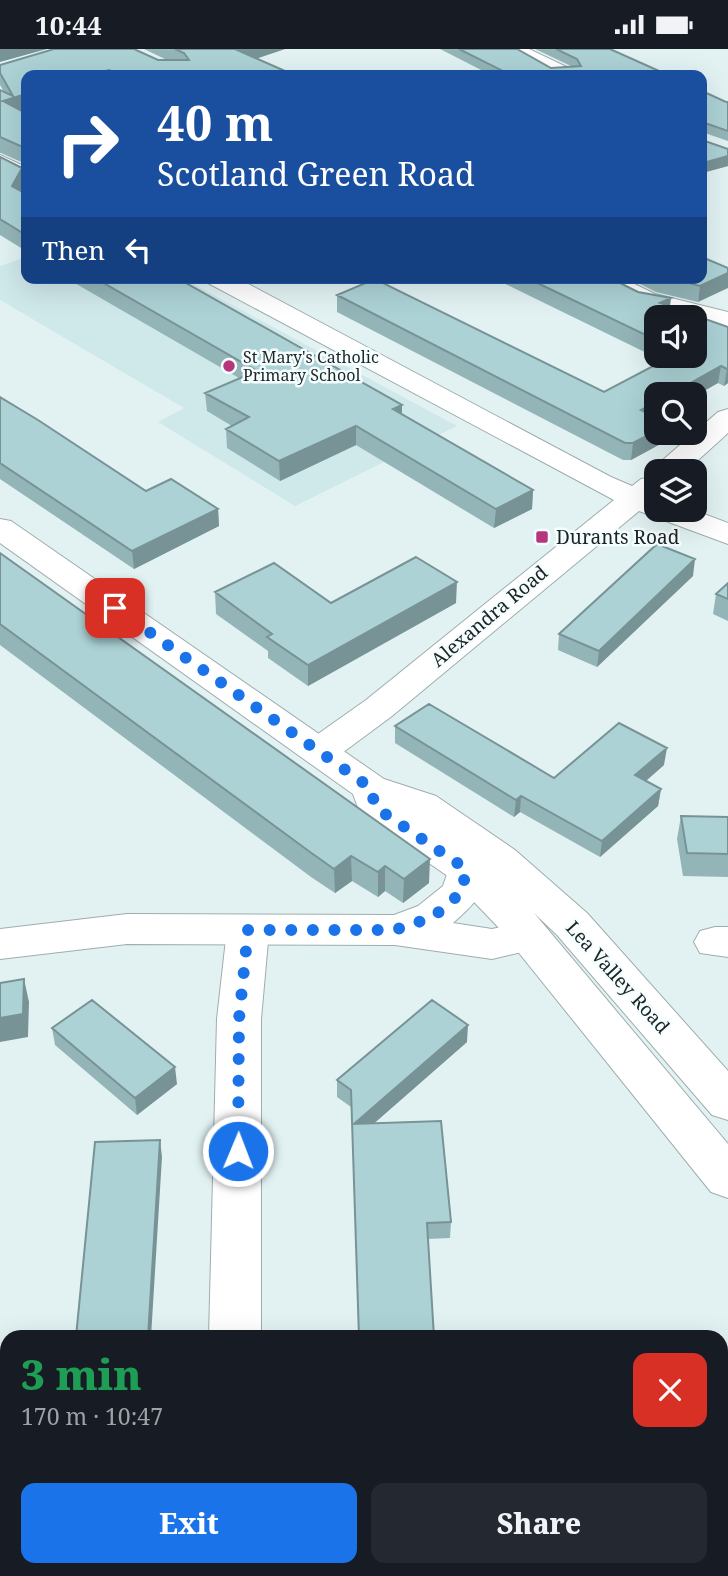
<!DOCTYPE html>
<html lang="en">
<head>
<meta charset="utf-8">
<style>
  body { margin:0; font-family:"Noto Serif",serif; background:#242831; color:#f1f3f6; height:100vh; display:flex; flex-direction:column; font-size:26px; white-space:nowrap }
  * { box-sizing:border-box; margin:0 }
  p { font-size:23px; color:#9ea1a6 }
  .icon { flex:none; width:38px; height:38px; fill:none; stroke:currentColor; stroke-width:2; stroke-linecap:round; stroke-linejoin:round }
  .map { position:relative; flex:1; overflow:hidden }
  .details { position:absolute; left:0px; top:1281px; width:728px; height:247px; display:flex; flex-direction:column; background:#171b24; border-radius:21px 21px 0 0; box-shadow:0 7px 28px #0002 }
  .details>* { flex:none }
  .guide { position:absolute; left:21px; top:21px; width:686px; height:214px; border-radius:14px; box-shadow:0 7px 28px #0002; background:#1a4fa0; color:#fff; overflow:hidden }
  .buttons { position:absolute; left:644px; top:256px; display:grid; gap:14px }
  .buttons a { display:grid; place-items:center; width:63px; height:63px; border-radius:14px; background:#171b24; box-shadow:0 7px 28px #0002; font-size:35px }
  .pin { position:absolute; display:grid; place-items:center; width:60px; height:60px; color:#fff; margin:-30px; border-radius:14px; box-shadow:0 4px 10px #0006 }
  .me { position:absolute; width:77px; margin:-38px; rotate:1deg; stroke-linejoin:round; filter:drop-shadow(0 0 5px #0008) }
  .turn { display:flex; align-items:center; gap:24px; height:147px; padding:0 21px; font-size:32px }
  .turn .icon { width:91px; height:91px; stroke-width:2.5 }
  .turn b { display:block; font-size:49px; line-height:60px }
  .then { display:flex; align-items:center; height:66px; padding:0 21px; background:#0003; gap:14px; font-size:26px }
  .round { display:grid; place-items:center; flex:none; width:74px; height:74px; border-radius:14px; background:#242831 }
  .overview { display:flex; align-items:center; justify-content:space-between; height:119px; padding:0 21px }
  h1 { font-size:42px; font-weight:800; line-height:52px; color:#1e9e55 }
  .primary-button { display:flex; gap:14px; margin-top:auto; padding:14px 21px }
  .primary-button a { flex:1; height:80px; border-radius:14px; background:#1a73e8; color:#fff; font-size:28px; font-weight:800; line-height:80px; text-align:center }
  .primary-button a+a { background:#242831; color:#f1f3f6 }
  .status { display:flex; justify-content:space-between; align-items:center; height:49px; padding:0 35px; background:#171b24; direction:ltr }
  .status svg { height:19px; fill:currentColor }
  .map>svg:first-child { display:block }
  .built { fill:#cfe8ea }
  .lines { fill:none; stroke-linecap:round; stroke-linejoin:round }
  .minor-casing { stroke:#9eadae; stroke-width:2 }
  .tertiary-casing { stroke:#9eadae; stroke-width:2 }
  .primary-casing { stroke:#9eadae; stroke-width:2 }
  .minor { fill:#fff; fill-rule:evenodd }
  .tertiary { fill:#fff; fill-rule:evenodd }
  .primary { fill:#fff; fill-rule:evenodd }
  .wall { fill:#94b5b8; fill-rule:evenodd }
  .shaded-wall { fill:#789396 }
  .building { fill:#acd2d6; stroke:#789396; stroke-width:2 }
  .route { stroke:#1a73e8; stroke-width:12; stroke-dasharray:0 21.6 }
  .poi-dot { fill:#b7357d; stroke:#f5feff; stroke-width:2.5 }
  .labels { text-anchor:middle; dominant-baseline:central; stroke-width:5; stroke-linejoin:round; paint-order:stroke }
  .far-poi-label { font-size:16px; fill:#1d2223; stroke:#f5feff; text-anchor:start }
  .poi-label { font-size:19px; fill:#1d2223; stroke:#f5feff; text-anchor:start }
  .street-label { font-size:19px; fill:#1d2223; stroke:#f5feff }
</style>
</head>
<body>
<div class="status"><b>10:44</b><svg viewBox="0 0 49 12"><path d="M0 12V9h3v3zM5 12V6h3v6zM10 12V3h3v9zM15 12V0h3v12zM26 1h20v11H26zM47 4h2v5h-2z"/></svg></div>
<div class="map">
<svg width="728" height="1527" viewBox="0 0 728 1527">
  <rect width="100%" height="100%" fill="#e2f2f3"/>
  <path class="built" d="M26,208V229H182L457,377L295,457L158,373L184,359L0,251V217Z
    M728,1402V1527H540V1521H721V1405Z"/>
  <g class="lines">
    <defs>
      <path id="minor" d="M503,0H529L575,22L578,26H552Z
        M0,106L26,118V134L0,122Z
        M204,229H237L611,428L632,437L641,430L656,428V460H691L728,474V495L639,462L392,667L334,710L321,713L308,710L303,701L308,692L366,651L614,451L208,234Z
        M588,229H622L655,245L728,263V279L695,271V268L637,257L592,234Z
        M728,360V384L686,422H656V427L653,422L657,416L718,363Z
        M248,866L263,870L269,881L261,970V1288H209L217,970L227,881L233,870Z
        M715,878H728V908L700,904L694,893L700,882Z
        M0,1380H7V1432H0Z
        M203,1521H259V1527H203Z"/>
      <path id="tertiary" d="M466,806L480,810C496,837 472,857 453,874L492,880L528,872L543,876L549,887L543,898L492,910L395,896L127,895L0,910V880L127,865L394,866L418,857L443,837L452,810Z"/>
      <path id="primary" d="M0,470L11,472L384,730L436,747L515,801L587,864L728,1022V1071L712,1066L557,886L534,864L728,1095V1149L711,1143L499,879L452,830L361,767L353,745L0,494Z"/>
    </defs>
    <use href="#minor" class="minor-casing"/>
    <use href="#tertiary" class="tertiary-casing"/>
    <use href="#primary" class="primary-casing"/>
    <use href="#minor" class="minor"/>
    <use href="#tertiary" class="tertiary"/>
    <use href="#primary" class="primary"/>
  </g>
  <path class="wall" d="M144,0H285L257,9L294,26H26V62H24L26,64V115L1,104H0V41L4,43L0,36V24L167,11Z
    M440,0H517L551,19L571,17L535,0H610L668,26H491Z
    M702,42L726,53H728V92L702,83V91L728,117L702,124Z
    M0,108L24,136L21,142L26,145V202L0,186Z
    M66,229H177L402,356V365L533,441L532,460L494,479L356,396L280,432L227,399L226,380L232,377L207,362L205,344L239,329Z
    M493,229H610L670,258L728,278V334L724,337L718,334L695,347V345H656V383L666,392L631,411H623L337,263V246L604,343L663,312ZM656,268L695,306H656Z
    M628,229H702L698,253L656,243Z
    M0,348L146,442L218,460L219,477L134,520L0,430Z
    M0,504L429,834L403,854L385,842L378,848L352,832L335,844L311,828L0,596Z
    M693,527L597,618L558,601L559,585Z
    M728,534V572L713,565L716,545Z
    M215,543L331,554H456L308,637L268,609V602L216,565Z
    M395,677L554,729L664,716L646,732L661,740L658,757L600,808L520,763L514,768L395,694Z
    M681,767L728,768V828L683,827L677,790Z
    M52,979L177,1035L137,1066L55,996Z
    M467,993L374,1074L451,1173L450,1189L428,1190L351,1058L337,1048V1031Z"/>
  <path class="shaded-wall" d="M0,0H47L0,13Z
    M239,0H285L238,16L237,1Z
    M109,21V26H90Z
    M26,45V62L5,68L3,52Z
    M728,107V117L702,124L703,114Z
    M22,119L24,136L14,154L12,137Z
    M728,224V239L698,253L700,237Z
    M671,249L669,266L660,254Z
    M721,317L718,334L695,347V345H671Z
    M728,319V334L724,337L727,320Z
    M656,353V369L641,361Z
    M402,356V375L393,360Z
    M356,377V396L280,432L279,412Z
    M656,382V383H667L666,392L631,411L633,394Z
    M533,441L532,460L494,479L496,460Z
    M218,460L219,477L134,520L132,502Z
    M695,510L693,527L597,618L599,602Z
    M457,533L456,554L308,637V616Z
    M667,699L664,716L633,743L635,726Z
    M661,740L658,757L600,808L602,792Z
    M521,747L520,763L514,768L516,751Z
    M351,807L352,832L335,844L334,820Z
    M430,810L429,834L403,854L404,830Z
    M385,817V842L378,848V823Z
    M24,930L29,953L28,988L0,993V969Z
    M468,976L467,993L354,1092V1075Z
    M175,1018L177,1035L137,1066L135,1049Z
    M160,1091L162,1108L151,1288H148Z
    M134,1521H138L137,1527H133Z"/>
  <path class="building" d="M54,0H134L158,11H189L184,4L175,0H239L237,1L294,26H121L109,21L90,26H26V45L3,52L26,64V110L25,99L0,88V41L13,47L0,24V16Z
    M459,0H517L551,19L581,17L577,10L556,0H610L668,26H511Z
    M702,42L726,53H728V82L702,73Z
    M702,81V91L728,100V107L703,114L702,111Z
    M0,108L22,119L12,137L26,145V186L0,170Z
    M702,208L728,219V224L700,237L670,229H702Z
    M95,229H177L402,356L393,360L533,441L496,460L356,377L279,412L226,380L249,368L205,344L257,322Z
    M527,229H610L638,243L671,249L660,254L728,278V319L727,320L721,317L671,345H656V353L641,361L656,369V382L633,394H625L337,246L375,230L604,343L674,306H695V268H656V291Z
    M0,348L38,371L146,442L171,430L218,460L132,502L0,414Z
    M657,495L695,510L599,602L559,585Z
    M0,504L430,810L404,830L385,817L378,823L351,807L334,820L310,803L0,575Z
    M416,508L457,533L308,616L267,588L272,585L215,543L274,514L331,554Z
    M728,534V550L716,545Z
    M429,655L554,729L619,674L667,699L635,726L661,740L602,792L521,747L516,751L395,677Z
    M681,767L728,768V805L687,804Z
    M24,930L23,965L0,969V934Z
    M92,951L175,1018L135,1049L52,979Z
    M432,951L468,976L354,1075L441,1072L451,1173L427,1174L434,1288H359L351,1041L337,1031Z
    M160,1091L148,1288H76L95,1093Z
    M46,1521H134L133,1527H45Z
    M366,1521H444L445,1527H366Z"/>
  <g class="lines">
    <path class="route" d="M115,559L371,739L375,758L466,820L462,843L433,868L395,881H248L239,970L238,1102"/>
  </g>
  <g class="poi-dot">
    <circle cx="229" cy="317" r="7"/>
    <rect x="535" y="481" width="14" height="14" rx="3.5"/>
  </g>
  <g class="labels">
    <g class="far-poi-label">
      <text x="243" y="308">St Mary's Catholic<tspan x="243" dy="18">Primary School</tspan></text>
    </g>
    <g class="poi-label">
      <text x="556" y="488">Durants Road</text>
    </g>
    <g class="street-label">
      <text transform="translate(489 567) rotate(-40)">Alexandra Road</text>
      <text transform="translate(618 928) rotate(48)">Lea Valley Road</text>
    </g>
  </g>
</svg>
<div class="buttons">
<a><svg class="icon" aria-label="sound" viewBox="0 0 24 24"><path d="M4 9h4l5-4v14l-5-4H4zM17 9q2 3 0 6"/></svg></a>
<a><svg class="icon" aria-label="search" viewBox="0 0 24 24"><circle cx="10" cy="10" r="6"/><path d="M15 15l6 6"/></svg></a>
<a><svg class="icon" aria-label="layers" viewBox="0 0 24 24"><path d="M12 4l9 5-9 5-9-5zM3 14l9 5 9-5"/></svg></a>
</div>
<div class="pin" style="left:115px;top:559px;background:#d93025"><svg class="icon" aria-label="arrive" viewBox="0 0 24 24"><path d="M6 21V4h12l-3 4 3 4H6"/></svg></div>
<svg class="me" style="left:238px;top:1102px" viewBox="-20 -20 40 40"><circle r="17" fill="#1a73e8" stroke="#fff" stroke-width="3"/><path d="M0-11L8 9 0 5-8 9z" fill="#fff"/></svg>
<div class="guide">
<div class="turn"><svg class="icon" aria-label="right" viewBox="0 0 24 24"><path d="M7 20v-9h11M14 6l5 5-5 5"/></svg><div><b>40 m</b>Scotland Green Road</div></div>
<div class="then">Then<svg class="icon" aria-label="left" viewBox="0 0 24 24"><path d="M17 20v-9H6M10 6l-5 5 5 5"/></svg></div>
</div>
<section class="details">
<div class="overview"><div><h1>3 min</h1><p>170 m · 10:47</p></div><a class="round" style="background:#d93025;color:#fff"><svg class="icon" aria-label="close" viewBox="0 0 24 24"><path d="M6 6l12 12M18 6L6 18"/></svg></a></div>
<div class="primary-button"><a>Exit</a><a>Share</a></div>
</section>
</div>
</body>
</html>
